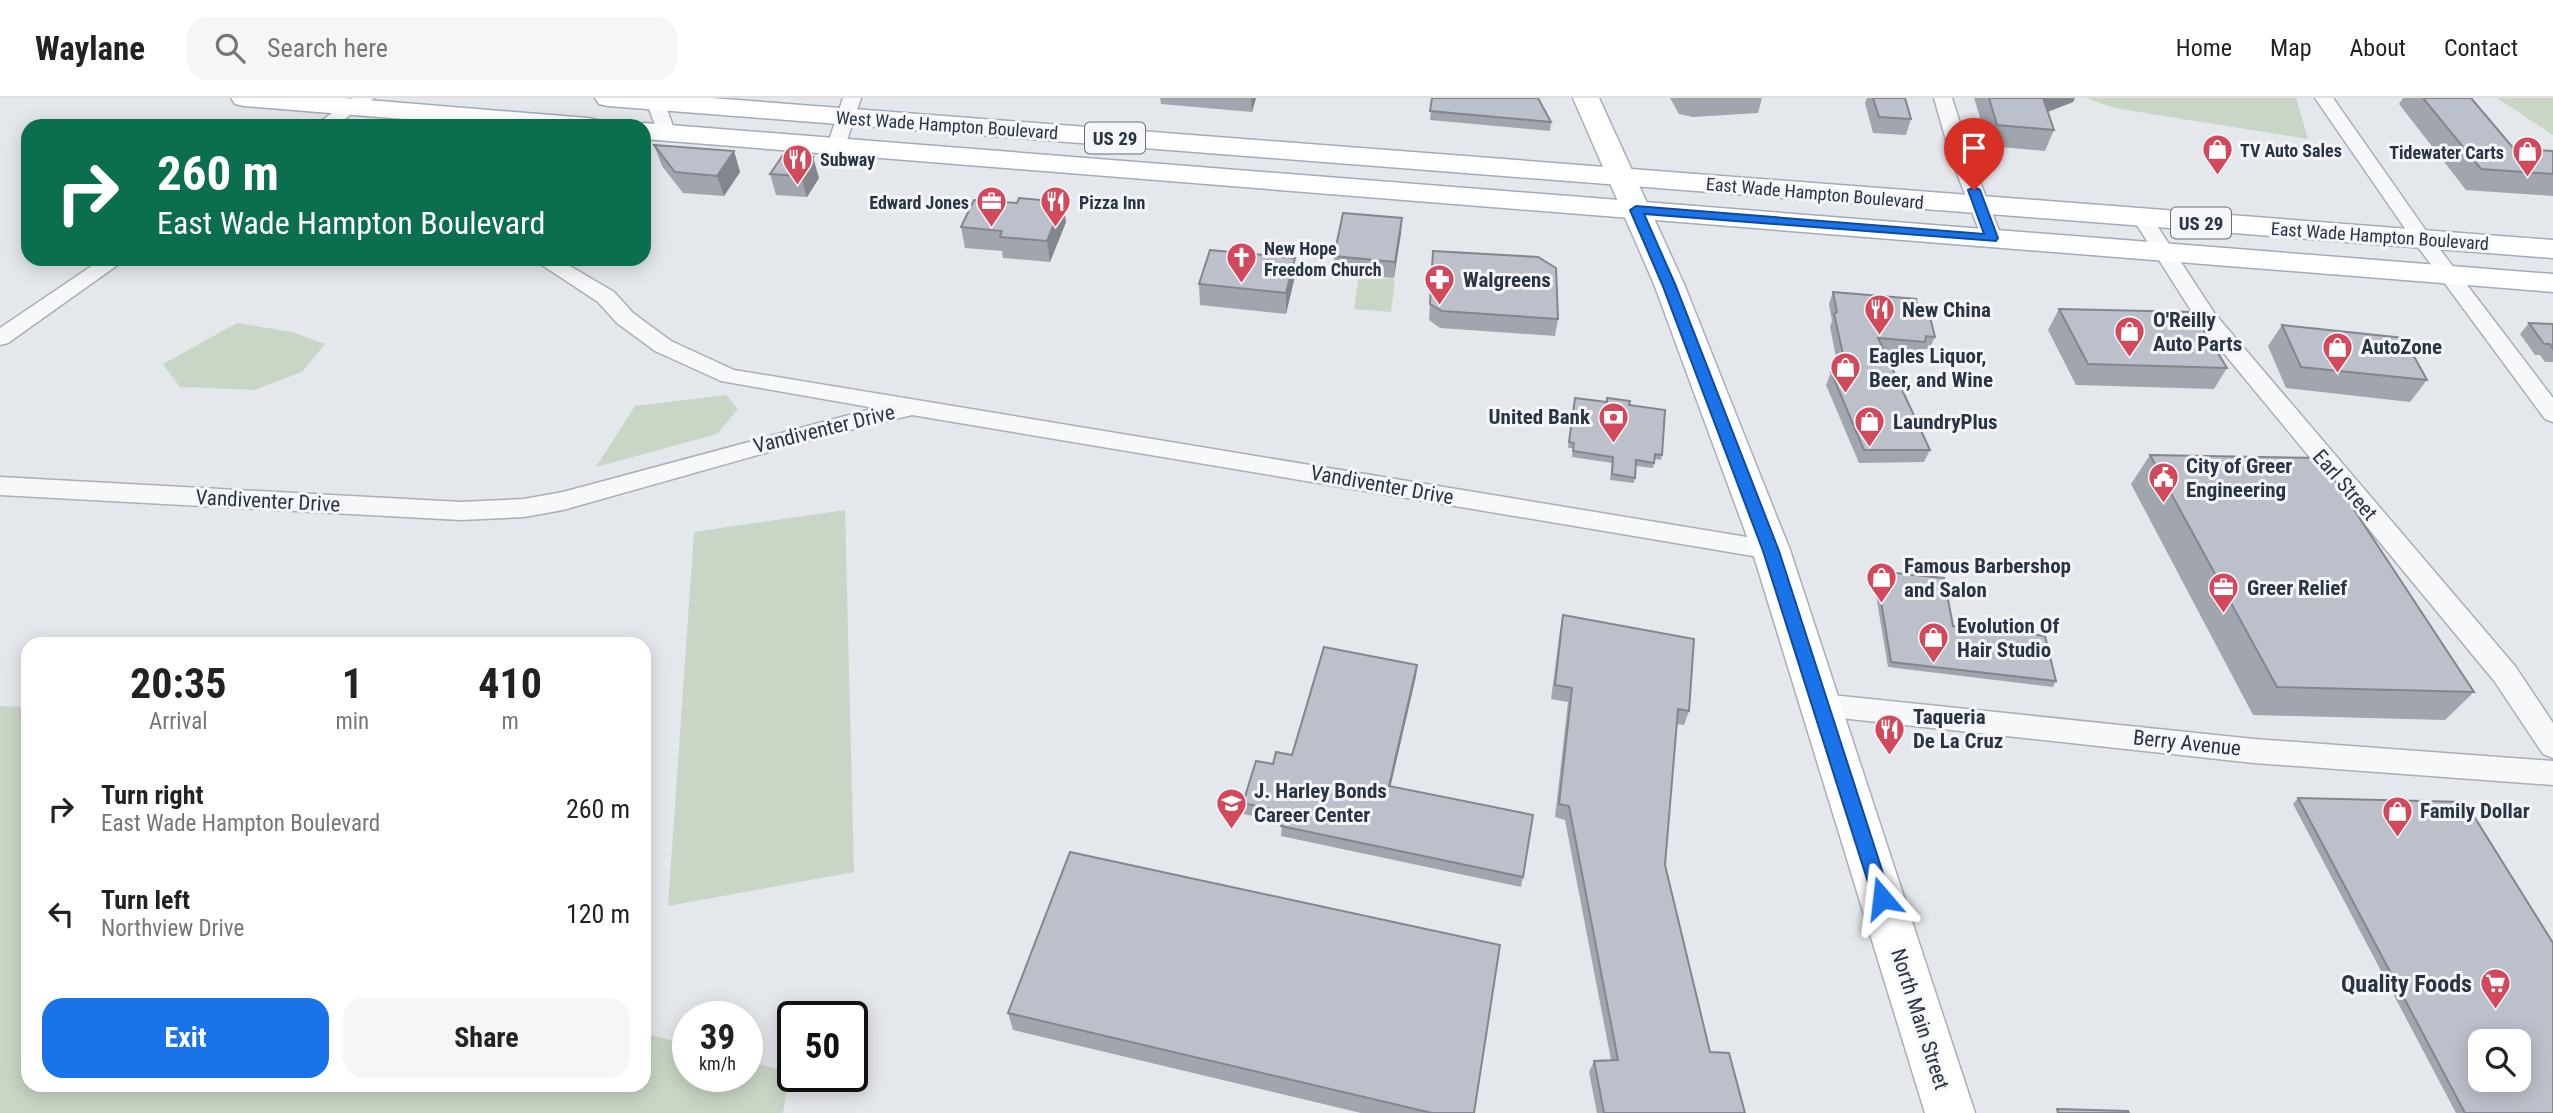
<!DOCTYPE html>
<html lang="en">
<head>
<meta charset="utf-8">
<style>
  body { margin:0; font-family:"Roboto Condensed",sans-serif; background:#f6f6f6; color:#222; height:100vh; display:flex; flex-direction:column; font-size:26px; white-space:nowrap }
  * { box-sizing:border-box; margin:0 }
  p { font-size:23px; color:#767676 }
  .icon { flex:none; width:38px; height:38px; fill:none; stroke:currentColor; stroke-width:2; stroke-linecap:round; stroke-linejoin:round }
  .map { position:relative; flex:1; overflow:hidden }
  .side { position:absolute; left:21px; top:539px; width:630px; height:455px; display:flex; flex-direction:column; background:#fff; border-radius:21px; box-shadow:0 4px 18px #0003 }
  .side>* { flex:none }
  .banner { position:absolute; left:21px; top:21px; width:630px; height:147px; border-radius:21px; box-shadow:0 4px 18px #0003; background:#0b6e4f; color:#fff; overflow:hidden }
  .tools { position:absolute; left:2468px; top:931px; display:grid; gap:14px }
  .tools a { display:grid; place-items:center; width:63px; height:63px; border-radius:14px; background:#fff; box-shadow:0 4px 18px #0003; font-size:35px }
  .speed { position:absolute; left:672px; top:903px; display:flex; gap:14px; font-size:35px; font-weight:700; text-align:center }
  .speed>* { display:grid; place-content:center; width:91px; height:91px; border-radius:50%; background:#fff; box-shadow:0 4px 18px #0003; line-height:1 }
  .speed small { font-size:18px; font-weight:400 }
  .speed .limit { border:4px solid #111; border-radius:10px; background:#fff; color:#111 }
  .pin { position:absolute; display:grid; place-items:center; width:60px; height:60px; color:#fff; margin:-72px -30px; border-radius:50% 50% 50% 0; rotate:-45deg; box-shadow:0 0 7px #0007 }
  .pin .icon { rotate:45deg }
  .me { position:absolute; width:77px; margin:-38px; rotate:343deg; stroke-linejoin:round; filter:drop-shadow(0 0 5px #0008) }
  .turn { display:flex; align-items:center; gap:24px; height:147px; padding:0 21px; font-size:32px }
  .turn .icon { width:91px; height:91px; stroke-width:2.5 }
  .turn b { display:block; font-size:49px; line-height:60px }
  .eta { display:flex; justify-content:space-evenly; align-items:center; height:119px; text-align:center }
  .eta b { font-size:42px; font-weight:700; line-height:49px }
  .action { display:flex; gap:14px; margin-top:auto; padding:14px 21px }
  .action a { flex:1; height:80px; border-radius:21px; background:#1a73e8; color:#fff; font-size:28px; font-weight:700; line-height:80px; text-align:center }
  .action a+a { background:#f6f6f6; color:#222 }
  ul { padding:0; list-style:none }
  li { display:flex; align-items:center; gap:21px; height:105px; padding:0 21px }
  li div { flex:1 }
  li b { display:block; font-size:26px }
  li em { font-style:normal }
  header { display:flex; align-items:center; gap:42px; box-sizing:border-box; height:98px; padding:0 35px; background:#fff; border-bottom:2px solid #e0e0e0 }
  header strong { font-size:33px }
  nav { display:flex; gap:38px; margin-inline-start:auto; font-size:24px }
  .search { width:490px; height:63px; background:#f6f6f6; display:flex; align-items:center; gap:18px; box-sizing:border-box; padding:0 24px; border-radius:21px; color:#767676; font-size:26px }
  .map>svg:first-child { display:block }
  .green { fill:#c9d6c5 }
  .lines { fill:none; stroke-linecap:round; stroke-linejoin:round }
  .minor-casing { stroke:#a9aeb7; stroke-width:3 }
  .secondary-casing { stroke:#a9aeb7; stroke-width:3 }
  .primary-casing { stroke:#a3abb8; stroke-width:3 }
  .minor { fill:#f7f8fa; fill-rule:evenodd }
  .secondary { fill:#fff; fill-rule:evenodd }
  .primary { fill:#fff; fill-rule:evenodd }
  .wall { fill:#a1a5ae }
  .shaded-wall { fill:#83868d }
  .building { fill:#bbc0ca; stroke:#83868d; stroke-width:2; fill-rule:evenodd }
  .route { fill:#1a73e8; stroke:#114b97; stroke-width:2 }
  .labels { text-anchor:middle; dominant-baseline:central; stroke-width:6; stroke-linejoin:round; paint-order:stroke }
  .far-street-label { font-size:18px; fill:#2b3445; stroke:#f4f6f9 }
  .far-poi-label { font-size:18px; font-weight:bold; fill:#2b3445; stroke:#f4f6f9; text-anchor:start }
  .shield { fill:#f4f6f9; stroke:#676e7b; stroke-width:2 }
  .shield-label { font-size:19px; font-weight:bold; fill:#2b3445 }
  .poi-label { font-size:21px; font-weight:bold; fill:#2b3445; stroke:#f4f6f9; text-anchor:start }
  .street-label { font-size:21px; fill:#2b3445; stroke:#f4f6f9 }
  .near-poi-label { font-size:24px; font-weight:bold; fill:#2b3445; stroke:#f4f6f9; text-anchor:end }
</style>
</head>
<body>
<header>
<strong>Waylane</strong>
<div class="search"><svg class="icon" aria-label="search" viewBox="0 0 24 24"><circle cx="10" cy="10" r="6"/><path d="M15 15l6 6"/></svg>Search here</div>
<nav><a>Home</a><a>Map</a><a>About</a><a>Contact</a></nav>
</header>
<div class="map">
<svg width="2553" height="1015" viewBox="0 0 2553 1015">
  <rect width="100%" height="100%" fill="#e4e7ec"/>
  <path class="green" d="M2086,0H2296L2308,41L2114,10Z
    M2497,0H2553V37Z
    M1359,178L1395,181L1391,214L1354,211Z
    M237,225L292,234L325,246L302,274L254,292L180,289L163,266Z
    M726,297L738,311L717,336L596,369L635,308Z
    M845,412L854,774L668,808L694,434Z
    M0,608L28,609V987H644V935L688,947V978H747V963L789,974L783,1015H0Z"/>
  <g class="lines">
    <defs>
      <path id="minor" d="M353,0H374L335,28H314Z
        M645,0H663L675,34L673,38H659Z
        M843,0H861L845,48L836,54L827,48Z
        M1934,0H1952L1972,63L2002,140L1999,144H1985L1982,140L1952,63Z
        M2315,0H2333L2429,137L2553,300V324L2545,321L2415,145Z
        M2143,115L2150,117L2215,216L2515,568L2553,625V660L2543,656L2495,584L2199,225L2133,121Z
        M102,161H126L8,245L0,247V230Z
        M533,161H558L614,194L633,215L671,243L734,272L1771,443L1780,445L1784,452L1780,459L1771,461L912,317L821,339L563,412L524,419L461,422L0,397V379L461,404L524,401L563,394L875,310L721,283L655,253L617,225L598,204Z
        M1822,596L2254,641L2553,663V687L2254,665L1822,618L1812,615L1808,607L1812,599Z"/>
      <path id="secondary" d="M1573,0H1599L1684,186L1790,452L1975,1015H1925L1752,452L1654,186Z"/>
      <path id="primary" d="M231,0H343L588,20L598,22L602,28H488L244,8L235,6Z
        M595,0H711L2553,142V160L608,8L599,6Z
        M644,25L2553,176V194L644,41V28H634Z"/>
    </defs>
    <use href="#minor" class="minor-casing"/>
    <use href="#secondary" class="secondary-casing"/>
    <use href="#primary" class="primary-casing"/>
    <use href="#minor" class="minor"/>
    <use href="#secondary" class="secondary"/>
    <use href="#primary" class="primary"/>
  </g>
  <path class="wall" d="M1160,0H1256L1252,14L1161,6Z
    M1432,0L1551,24L1550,33L1430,22Z
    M1670,0H1762L1758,15L1693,19L1679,16Z
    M1867,0H1905L1911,21L1906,37L1873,35L1865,5Z
    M1974,0H2075L2073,4L2048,14L2054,32L2045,53L1989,48Z
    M2403,0H2471L2514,51L2553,53V98L2466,92L2399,6Z
    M654,47L734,53L740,74L724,98L683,95L662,68Z
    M770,76L819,80L807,99L776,97Z
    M1402,120L1394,180L1333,175L1334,158Z
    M1066,124L1050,164L1003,160L1002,153L965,150L961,129Z
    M1433,153L1558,221L1555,238L1440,230L1429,222Z
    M1295,160L1294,182L1286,216L1200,207L1199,186Z
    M1833,194L1917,206L1935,239L1929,251H1922L1920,256L1884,254L1930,352L1924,364L1859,365L1826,287L1831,274H1839L1830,229L1832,223L1829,206Z
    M2059,211L2227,270L2214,291L2076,287L2048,232Z
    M2529,225L2553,226V264H2545L2540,257H2535L2520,236Z
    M2282,227L2427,282L2410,304L2286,290L2268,248Z
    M1574,305L1629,307L1662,357L1661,362L1655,361L1653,370L1636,368L1634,385L1610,382L1612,365L1572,359L1573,350H1568Z
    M2150,357L2474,594L2445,622L2253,617L2131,386Z
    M1876,473L1953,528L2056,583L2053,589L1888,569L1873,479Z
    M1563,517L1689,613L1684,627L1676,626L1665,767L1710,954L1745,1015H1597L1589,974L1594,963L1611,962L1565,722L1555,719L1568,604L1551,601L1560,532Z
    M1417,567L1416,578L1390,689L1523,779L1521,789L1281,738L1282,724L1243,716V705L1273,666L1292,657Z
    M2298,700L2553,1015H2456L2293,706Z
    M1008,915L1474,1015H1361L1013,932Z"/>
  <path class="shaded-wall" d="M1251,0H1256L1252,14Z
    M2042,0H2075L2073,4L2033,19Z
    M734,53L740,74L724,98L717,78Z
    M813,59L819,80L807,99L801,78Z
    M1063,104L1066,124L1050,164L1047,143Z
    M1402,120L1401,136L1394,180L1395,164Z
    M1295,160L1294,182L1286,216V195Z
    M1417,567L1416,578L1388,699L1389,688Z"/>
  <path class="building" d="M1432,0H1538L1551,24L1430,13Z
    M1873,0H1905L1911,21L1879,19Z
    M1989,0H2043L2054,32L1997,27Z
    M2423,0H2471L2514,51L2553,53V76L2481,71Z
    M654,47L734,53L717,78L675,74Z
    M783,57L813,59L801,78L770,76Z
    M1019,100L1063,104L1047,143L1000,139L1002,133L961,129L974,102L1017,105Z
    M1343,115L1402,120L1395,164L1334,158Z
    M1210,152L1295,160L1286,195L1199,186Z
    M1433,153L1538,159L1556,170L1558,221L1442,213L1430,206Z
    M1833,194L1916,201L1917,206L1927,207L1935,239L1926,238L1925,244L1878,240L1930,352H1864L1831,274H1847L1834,216L1837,214Z
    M2059,211L2193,214L2227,270L2088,266Z
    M2529,225L2553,226V251L2550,246H2544Z
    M2282,227L2404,240L2427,282L2301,269Z
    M1575,300L1607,304V300L1630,303L1629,307L1665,312L1662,357L1655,356L1654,365L1636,362L1635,380L1612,376L1613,359L1573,353L1574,345L1569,344Z
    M2150,357L2320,360L2474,594L2277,589Z
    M1876,473L1944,480L1953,528L2045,538L2056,583L1891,564Z
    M1563,517L1694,541L1689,613L1678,611L1665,767L1710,954L1729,955L1745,1015H1604L1594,963L1618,962L1569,708L1559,706L1572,590L1555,587Z
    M1324,549L1417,567L1389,688L1533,717L1523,779L1281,728L1285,714L1243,705L1256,663L1273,666L1276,654L1292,657Z
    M2298,700L2465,704L2553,845V1015H2465ZM2480,943H2518V982H2480Z
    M1070,754L1500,847L1474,1015H1432L1008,915Z
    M2057,1011L2128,1013L2129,1015H2058Z"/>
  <path class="route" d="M1974,89L1980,92L1998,140L1996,143L1644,116L1675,186L1779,453L1891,800L1889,806L1882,808L1875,806L1873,800L1763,453L1662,186L1630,112L1636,108L1984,136L1968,92Z"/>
  <defs>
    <symbol id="shop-pin" viewBox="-11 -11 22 30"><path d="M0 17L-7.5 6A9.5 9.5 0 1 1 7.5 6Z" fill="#d1495b" stroke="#f4f6f9"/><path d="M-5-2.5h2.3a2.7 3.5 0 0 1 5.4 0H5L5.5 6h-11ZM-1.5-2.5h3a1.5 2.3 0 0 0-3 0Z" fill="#fff"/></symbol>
    <symbol id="restaurant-pin" viewBox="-11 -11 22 30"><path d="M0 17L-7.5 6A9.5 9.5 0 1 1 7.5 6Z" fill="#d1495b" stroke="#f4f6f9"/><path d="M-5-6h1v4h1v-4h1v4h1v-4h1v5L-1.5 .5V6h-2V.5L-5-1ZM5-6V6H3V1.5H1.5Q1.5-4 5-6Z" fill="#fff"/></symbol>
    <symbol id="office-pin" viewBox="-11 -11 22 30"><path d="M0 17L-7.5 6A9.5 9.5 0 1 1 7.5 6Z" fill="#d1495b" stroke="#f4f6f9"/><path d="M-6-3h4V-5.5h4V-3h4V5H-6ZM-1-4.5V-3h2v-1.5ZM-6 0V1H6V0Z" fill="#fff"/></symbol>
    <symbol id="church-pin" viewBox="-11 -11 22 30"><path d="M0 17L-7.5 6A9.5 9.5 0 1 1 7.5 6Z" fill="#d1495b" stroke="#f4f6f9"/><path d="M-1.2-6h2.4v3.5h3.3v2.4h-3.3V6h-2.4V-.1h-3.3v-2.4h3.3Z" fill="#fff"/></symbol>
    <symbol id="pharmacy-pin" viewBox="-11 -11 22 30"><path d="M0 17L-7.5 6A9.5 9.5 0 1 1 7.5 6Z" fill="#d1495b" stroke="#f4f6f9"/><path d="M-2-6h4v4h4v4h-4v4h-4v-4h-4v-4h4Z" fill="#fff"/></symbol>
    <symbol id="bank-pin" viewBox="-11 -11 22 30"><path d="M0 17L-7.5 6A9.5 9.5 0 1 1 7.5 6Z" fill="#d1495b" stroke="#f4f6f9"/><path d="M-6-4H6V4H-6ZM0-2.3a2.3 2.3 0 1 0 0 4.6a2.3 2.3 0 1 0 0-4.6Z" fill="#fff"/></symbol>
    <symbol id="civic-pin" viewBox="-11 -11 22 30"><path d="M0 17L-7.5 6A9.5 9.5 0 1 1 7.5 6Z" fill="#d1495b" stroke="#f4f6f9"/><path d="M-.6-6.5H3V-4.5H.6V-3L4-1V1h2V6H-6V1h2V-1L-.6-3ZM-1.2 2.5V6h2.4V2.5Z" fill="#fff"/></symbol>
    <symbol id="school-pin" viewBox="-11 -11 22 30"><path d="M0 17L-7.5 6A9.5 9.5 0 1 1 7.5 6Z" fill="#d1495b" stroke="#f4f6f9"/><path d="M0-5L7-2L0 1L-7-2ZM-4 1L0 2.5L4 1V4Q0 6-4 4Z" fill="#fff"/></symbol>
    <symbol id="supermarket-pin" viewBox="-11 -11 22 30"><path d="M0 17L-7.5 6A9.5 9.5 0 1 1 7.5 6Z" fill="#d1495b" stroke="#f4f6f9"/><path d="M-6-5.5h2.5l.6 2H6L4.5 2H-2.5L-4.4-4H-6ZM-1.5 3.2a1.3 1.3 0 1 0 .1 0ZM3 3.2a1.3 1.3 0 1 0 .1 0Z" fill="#fff"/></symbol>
  </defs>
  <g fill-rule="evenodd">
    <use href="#shop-pin" x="2200" y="34" width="35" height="47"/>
    <use href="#shop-pin" x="2510" y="36" width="35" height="47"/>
    <use href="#restaurant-pin" x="780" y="44" width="35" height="47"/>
    <use href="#office-pin" x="974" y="86" width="35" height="47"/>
    <use href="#restaurant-pin" x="1038" y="86" width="35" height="47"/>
    <use href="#church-pin" x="1224" y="142" width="35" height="47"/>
    <use href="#pharmacy-pin" x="1422" y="164" width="35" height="47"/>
    <use href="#restaurant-pin" x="1862" y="194" width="35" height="47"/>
    <use href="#shop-pin" x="2112" y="216" width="35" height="47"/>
    <use href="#shop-pin" x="2320" y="232" width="35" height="47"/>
    <use href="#shop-pin" x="1828" y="252" width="35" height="47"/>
    <use href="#bank-pin" x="1596" y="302" width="35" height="47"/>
    <use href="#shop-pin" x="1852" y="306" width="35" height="47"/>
    <use href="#civic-pin" x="2146" y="362" width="35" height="47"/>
    <use href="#shop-pin" x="1864" y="462" width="35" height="47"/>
    <use href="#office-pin" x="2206" y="472" width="35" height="47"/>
    <use href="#shop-pin" x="1916" y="522" width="35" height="47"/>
    <use href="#restaurant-pin" x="1872" y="614" width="35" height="47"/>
    <use href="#school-pin" x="1214" y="688" width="35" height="47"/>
    <use href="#shop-pin" x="2380" y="696" width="35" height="47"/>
    <use href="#supermarket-pin" x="2478" y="868" width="35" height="47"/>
  </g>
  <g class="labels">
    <g class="far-street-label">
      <text transform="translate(947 27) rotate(4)">West Wade Hampton Boulevard</text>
      <text transform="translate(1815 95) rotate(5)">East Wade Hampton Boulevard</text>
      <text transform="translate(2380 138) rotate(4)">East Wade Hampton Boulevard</text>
    </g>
    <g class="far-poi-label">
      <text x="2240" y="52">TV Auto Sales</text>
      <text x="2504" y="54" text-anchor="end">Tidewater Carts</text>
      <text x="820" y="61">Subway</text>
      <text x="969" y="104" text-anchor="end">Edward Jones</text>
      <text x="1079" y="104">Pizza Inn</text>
      <text x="1264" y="150">New Hope<tspan x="1264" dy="21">Freedom Church</tspan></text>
    </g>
    <g class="shield">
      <rect x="1085" y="24.5" width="60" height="31" rx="5"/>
      <rect x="2171" y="109.5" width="60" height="31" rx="5"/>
    </g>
    <g class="shield-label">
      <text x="1115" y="40">US 29</text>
      <text x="2201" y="125">US 29</text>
    </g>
    <g class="poi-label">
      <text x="1463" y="182">Walgreens</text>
      <text x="1902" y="212">New China</text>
      <text x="2153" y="222">O'Reilly<tspan x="2153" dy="24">Auto Parts</tspan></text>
      <text x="2361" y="249">AutoZone</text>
      <text x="1869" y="258">Eagles Liquor,<tspan x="1869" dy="24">Beer, and Wine</tspan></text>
      <text x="1590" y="319" text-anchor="end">United Bank</text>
      <text x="1893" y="324">LaundryPlus</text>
      <text x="2186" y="368">City of Greer<tspan x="2186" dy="24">Engineering</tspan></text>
      <text x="1904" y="468">Famous Barbershop<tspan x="1904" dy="24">and Salon</tspan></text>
      <text x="2247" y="490">Greer Relief</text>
      <text x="1957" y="528">Evolution Of<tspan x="1957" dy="24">Hair Studio</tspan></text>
      <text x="1913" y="619">Taqueria<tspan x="1913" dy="24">De La Cruz</tspan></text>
      <text x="1254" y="693">J. Harley Bonds<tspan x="1254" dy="24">Career Center</tspan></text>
      <text x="2420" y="713">Family Dollar</text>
    </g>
    <g class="street-label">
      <text transform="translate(824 331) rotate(-14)">Vandiventer Drive</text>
      <text transform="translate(1382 387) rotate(10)">Vandiventer Drive</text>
      <text transform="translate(2345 387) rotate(49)">Earl Street</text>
      <text transform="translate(268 403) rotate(3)">Vandiventer Drive</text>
      <text transform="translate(2187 645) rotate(6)">Berry Avenue</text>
      <text transform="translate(1920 921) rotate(72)">North Main Street</text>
    </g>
    <g class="near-poi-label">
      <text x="2472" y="886">Quality Foods</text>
    </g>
  </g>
</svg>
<div class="tools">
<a><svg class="icon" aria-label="search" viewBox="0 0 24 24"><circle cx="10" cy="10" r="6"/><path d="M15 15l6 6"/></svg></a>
</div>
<div class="speed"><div>39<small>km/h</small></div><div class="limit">50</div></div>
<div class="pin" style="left:1974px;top:92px;background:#d93025"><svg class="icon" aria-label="arrive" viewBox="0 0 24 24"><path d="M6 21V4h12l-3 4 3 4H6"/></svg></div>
<svg class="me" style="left:1882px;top:800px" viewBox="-20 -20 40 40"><path d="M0-17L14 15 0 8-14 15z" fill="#1a73e8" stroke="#fff" stroke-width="4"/></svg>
<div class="banner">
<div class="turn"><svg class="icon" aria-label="right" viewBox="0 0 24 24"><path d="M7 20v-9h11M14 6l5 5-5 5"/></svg><div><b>260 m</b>East Wade Hampton Boulevard</div></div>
</div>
<section class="side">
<div class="eta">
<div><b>20:35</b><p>Arrival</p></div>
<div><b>1</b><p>min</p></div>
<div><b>410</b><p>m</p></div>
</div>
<ul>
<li><svg class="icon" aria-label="right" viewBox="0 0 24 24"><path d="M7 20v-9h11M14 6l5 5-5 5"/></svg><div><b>Turn right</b><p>East Wade Hampton Boulevard</p></div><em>260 m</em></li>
<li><svg class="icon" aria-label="left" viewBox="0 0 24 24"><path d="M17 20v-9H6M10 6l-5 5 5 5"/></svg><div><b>Turn left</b><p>Northview Drive</p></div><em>120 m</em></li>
</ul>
<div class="action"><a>Exit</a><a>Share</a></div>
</section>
</div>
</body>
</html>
